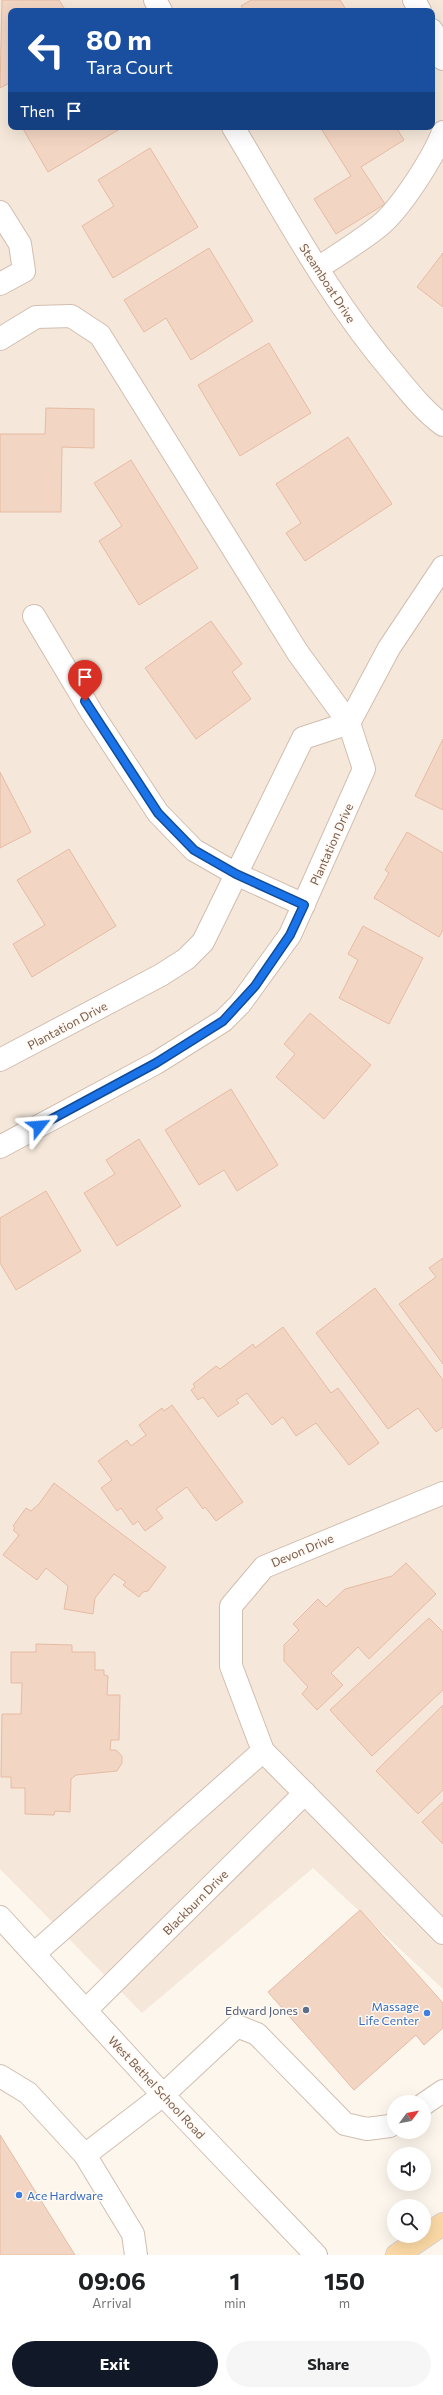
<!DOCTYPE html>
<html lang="en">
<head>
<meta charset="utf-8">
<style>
  body { margin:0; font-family:Commissioner,sans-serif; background:#f6f6f6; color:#202124; height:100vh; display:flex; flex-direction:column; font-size:15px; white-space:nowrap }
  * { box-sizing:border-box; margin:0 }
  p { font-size:13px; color:#757577 }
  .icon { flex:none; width:22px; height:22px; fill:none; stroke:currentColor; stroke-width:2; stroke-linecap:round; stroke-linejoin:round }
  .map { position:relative; height:2255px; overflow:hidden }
  .drawer { display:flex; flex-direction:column; background:#fff; flex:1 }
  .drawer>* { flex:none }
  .hud { position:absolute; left:8px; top:8px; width:427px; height:122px; border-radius:8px; box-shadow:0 4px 16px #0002; background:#1a4fa0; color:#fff; overflow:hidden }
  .needle { width:26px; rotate:58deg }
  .buttons { position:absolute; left:387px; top:2095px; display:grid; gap:8px }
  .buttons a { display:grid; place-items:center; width:44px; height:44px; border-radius:50%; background:#fff; box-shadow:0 4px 16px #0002; font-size:20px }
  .pin { position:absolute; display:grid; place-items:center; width:34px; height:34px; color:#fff; margin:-41px -17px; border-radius:50% 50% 50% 0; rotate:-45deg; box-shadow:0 0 4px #0007 }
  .pin .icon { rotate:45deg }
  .me { position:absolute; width:44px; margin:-22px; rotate:62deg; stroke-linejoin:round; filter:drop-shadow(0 0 3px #0008) }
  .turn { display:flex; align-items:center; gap:14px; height:84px; padding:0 12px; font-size:18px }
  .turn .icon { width:52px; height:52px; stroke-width:2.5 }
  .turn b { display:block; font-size:28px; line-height:34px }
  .then { display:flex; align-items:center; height:38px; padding:0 12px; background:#0003; gap:8px; font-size:15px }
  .eta { display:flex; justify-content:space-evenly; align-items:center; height:68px; text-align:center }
  .eta b { font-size:24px; font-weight:700; line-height:28px }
  .primary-button { display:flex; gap:8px; margin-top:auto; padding:8px 12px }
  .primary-button a { flex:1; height:46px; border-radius:24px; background:#111827; color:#fff; font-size:16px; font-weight:700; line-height:46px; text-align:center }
  .primary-button a+a { background:#f6f6f6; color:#202124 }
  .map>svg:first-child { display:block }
  .residential { fill:#f5e8da; fill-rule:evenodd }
  .building { fill:#f3d5c3; stroke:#e6bba3 }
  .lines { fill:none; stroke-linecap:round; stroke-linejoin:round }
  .minor-casing { stroke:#d1beb0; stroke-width:24 }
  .major-casing { stroke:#dad1cd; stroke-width:24 }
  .minor { stroke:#fff; stroke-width:22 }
  .major { stroke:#fbd9a5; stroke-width:22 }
  .route-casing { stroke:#114b97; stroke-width:10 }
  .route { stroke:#1a73e8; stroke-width:7 }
  .service-dot { fill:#5c6f8a; stroke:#fffaf3; stroke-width:1.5 }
  .shop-dot { fill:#3f7fe0; stroke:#fffaf3; stroke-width:1.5 }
  .labels { text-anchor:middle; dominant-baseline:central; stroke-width:3; stroke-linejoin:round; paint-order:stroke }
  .street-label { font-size:12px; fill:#7a5c4d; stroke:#fffaf3 }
  .shop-label { font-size:12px; fill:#366cbe; stroke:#fffaf3; text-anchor:end }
  .service-label { font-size:12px; fill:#4e5e75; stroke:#fffaf3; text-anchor:end }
</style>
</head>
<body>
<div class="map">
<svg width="443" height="2255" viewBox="0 0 443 2255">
  <rect width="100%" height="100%" fill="#fdf6ec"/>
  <path class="residential" d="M0,0H443V1989L313,1868L142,2013L0,1869ZM11,11H432V127H11Z"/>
  <path class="building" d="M2,0H59L66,11H11V82L0,88Z
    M251,0H340L347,11H245L241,6Z
    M22,127H123L48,172Z
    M320,127H396L404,140L361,167L385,204L336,234L314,199L351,176Z
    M150,148L198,227L113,278L82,226L114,206L98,180Z
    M209,248L253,321L191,360L166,318L144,332L124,300Z
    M443,253V307L417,287Z
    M269,343L311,413L240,456L198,385Z
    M46,408L94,409V448L62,447L61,512H0V434H45Z
    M348,437L392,504L305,561L286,533L301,523L276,484Z
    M131,460L198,568L139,605L99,541L122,526L94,483Z
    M211,621L242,664L232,672L251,699L196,739L145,668Z
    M443,739V810L415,796Z
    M0,772L31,832L0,848Z
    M407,832L443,853V930L439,937L374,898L389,873L385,870Z
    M69,849L116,926L32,977L13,944L45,925L17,880Z
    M363,926L423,958L389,1024L339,998L358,960L348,954Z
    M310,1013L371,1065L324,1119L276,1077L295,1054L284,1044Z
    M231,1089L278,1165L237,1191L224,1170L199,1185L165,1130Z
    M139,1139L181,1206L117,1246L84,1193L115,1174L106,1160Z
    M46,1191L81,1251L16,1290L0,1263V1218Z
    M443,1258V1364L399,1304L436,1277L429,1268Z
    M375,1288L443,1380V1427L436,1432L418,1408L388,1429L316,1333Z
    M283,1327L331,1393L338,1388L379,1443L349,1465L316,1423L296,1436L283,1417L272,1425L247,1393L236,1400L239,1403L218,1417L203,1397L198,1400L191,1390L195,1387L193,1384L216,1366L220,1369L253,1344L255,1348Z
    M172,1405L243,1502L216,1521L205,1507L203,1509L187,1487L156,1509L163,1518L145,1531L138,1521L133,1525L121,1508L117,1511L101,1488L112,1480L98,1461L127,1440L131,1446L146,1435L139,1425L162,1408L164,1411Z
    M54,1483L166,1567L148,1591L143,1592L139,1597L123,1585L126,1582L114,1574L95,1598L93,1614L64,1609L68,1586L46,1568L37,1580L3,1555L19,1535L13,1530L15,1528L13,1526L26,1508L31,1511L39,1504Z
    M406,1563L436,1594L369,1659L358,1647L331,1673L343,1685L317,1710L302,1694L308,1687L284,1661V1645L299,1630L293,1624L318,1599L326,1607L345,1589L392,1576Z
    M429,1618L443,1632V1690L372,1756L330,1710Z
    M36,1644L72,1645V1652H95V1670H104V1675L108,1676L107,1695H120L119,1740H111L110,1750H116L122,1756V1763L117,1771L76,1775L71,1779L70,1812L55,1811L54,1815L25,1814V1788H11V1777H1L2,1714H21L22,1683H11V1652H36Z
    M443,1705V1790L418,1814L376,1771Z
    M443,1802V1844L422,1822Z
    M360,1910L443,2003V2028L424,2045L416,2035L354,2090L268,1992Z
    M0,2135L75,2255H0Z"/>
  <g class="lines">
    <defs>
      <path id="minor" d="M155,0L161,11
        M414,0L420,11
        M432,30L443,59
        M233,127C284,212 330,300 395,375C410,393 424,411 443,425
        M0,212L20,244L24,271L0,284
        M318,268C338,255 359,242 378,227C400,210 433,158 443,132
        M0,339L36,317L71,316L100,335L298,653L349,723L364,769L290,935L240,1004L223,1021L156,1063L0,1147
        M34,616L92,713L158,813L194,850L236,874L304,905
        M0,1060L161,975L186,959L203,942L303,738L349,723L389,648L443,567
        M443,1493L264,1567L231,1606V1666L263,1751L443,1933
        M0,1917L163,2095L316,2255
        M34,1954L263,1751
        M86,2010L305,1793
        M0,2076L28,2093L85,2155L133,2234L136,2255
        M424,2104L443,2091
        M85,2155L163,2095L237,2026L257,2034L345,2124L367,2129L390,2126L394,2123"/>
      <path id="major" d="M397,2255L443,2224"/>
    </defs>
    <use href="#minor" class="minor-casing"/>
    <use href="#major" class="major-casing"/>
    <use href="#minor" class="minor"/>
    <use href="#major" class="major"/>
  </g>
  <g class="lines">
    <defs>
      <path id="route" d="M39,1126L156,1063L223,1021L255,986L290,935L304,905L236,874L194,850L158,813L85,701"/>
    </defs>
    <use href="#route" class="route-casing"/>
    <use href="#route" class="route"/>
  </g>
  <circle class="service-dot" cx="306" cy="2010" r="4"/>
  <g class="shop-dot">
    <circle cx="427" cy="2013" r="4"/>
    <circle cx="19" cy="2195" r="4"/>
  </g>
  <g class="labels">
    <g class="street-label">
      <text transform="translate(328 283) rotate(57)">Steamboat Drive</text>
      <text transform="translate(331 844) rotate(-66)">Plantation Drive</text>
      <text transform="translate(67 1025) rotate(-28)">Plantation Drive</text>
      <text transform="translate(302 1550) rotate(-23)">Devon Drive</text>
      <text transform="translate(195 1902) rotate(-45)">Blackburn Drive</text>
      <text transform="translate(157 2087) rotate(47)">West Bethel School Road</text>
    </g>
    <g class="shop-label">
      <text x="419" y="2006">Massage<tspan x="419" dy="14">Life Center</tspan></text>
      <text x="27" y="2195" text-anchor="start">Ace Hardware</text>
    </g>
    <g class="service-label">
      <text x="298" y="2010">Edward Jones</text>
    </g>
  </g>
</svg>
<div class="buttons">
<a><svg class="needle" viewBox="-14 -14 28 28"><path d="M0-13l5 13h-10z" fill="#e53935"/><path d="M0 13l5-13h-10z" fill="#757577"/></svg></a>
<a><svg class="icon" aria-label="sound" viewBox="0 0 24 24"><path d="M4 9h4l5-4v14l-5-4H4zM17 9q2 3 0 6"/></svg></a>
<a><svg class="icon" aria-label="search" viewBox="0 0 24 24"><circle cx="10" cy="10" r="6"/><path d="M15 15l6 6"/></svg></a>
</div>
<div class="pin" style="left:85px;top:701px;background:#d93025"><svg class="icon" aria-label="arrive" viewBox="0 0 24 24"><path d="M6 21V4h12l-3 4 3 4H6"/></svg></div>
<svg class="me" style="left:39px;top:1126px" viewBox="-20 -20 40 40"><path d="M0-17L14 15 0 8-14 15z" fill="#1a73e8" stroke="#fff" stroke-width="4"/></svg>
<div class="hud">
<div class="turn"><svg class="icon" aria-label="left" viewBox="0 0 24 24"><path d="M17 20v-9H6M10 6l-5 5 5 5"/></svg><div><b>80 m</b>Tara Court</div></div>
<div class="then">Then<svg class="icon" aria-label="arrive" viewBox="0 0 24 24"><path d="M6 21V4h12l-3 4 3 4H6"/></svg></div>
</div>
</div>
<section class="drawer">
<div class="eta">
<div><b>09:06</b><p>Arrival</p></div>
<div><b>1</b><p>min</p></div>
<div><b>150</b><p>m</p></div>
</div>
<div class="primary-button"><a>Exit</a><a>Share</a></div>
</section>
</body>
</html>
